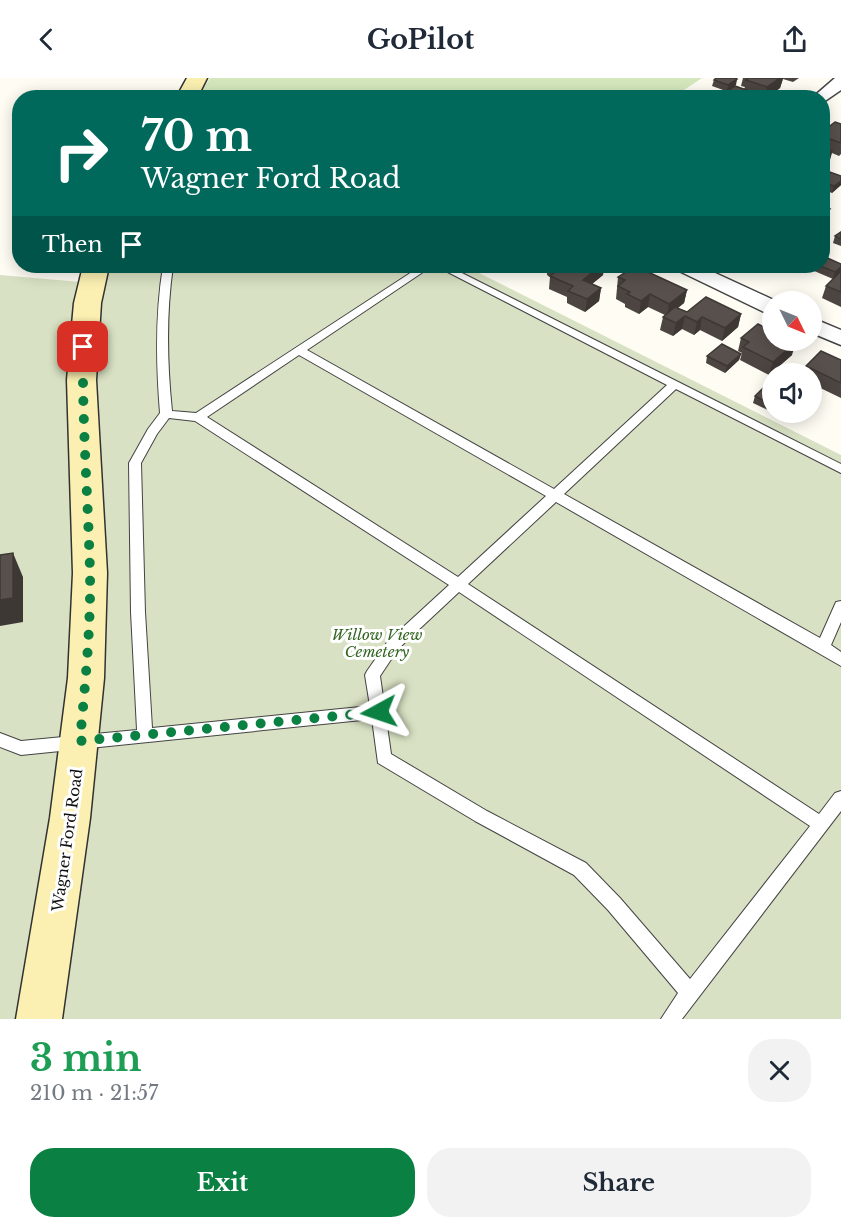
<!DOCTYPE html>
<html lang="en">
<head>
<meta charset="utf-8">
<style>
  body { margin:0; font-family:"Libre Baskerville",serif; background:#f2f2f3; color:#1f2937; height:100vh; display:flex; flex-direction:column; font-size:22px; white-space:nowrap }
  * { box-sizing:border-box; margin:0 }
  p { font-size:20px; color:#747a83 }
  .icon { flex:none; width:33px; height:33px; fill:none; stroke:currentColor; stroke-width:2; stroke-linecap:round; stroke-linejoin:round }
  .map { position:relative; height:941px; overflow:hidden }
  .side { display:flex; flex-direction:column; background:#fff; flex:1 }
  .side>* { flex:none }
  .hud { position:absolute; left:12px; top:12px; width:818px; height:183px; border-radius:24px; box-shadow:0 3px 15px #0003; background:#00695c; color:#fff; overflow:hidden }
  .needle { width:39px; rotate:133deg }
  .controls { position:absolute; left:762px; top:213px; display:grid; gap:12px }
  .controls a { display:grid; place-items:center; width:60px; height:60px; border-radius:50%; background:#fff; box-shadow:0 3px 15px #0003; font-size:30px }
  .pin { position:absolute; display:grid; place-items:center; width:51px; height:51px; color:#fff; margin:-26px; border-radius:12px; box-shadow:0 3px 9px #0006 }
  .me { position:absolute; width:66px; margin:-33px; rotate:265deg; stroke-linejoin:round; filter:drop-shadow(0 0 4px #0008) }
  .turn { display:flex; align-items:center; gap:21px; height:126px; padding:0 30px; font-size:27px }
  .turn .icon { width:78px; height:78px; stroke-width:2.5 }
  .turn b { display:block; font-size:42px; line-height:51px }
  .then { display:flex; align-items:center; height:57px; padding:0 30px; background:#0003; gap:12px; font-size:22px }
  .round { display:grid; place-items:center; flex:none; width:63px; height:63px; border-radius:24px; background:#f2f2f3 }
  .overview { display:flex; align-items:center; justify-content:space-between; height:102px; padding:0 30px }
  h1 { font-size:36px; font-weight:700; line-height:45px; color:#1e9e55 }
  .action { display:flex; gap:12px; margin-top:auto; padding:12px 30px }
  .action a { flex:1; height:69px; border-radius:24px; background:#0b8043; color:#fff; font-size:24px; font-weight:700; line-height:69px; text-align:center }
  .action a+a { background:#f2f2f3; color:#1f2937 }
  header { display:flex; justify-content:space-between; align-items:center; height:78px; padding:0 30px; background:#fff; font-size:27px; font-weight:700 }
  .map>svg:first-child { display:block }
  .green { fill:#d5e8bd }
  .cemetery { fill:#d8e1c3 }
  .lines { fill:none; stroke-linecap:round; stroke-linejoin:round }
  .service-casing { stroke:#434343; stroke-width:2 }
  .minor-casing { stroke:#434343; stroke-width:3 }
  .secondary-casing { stroke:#323232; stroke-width:3 }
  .service { fill:#fff; fill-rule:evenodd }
  .minor { fill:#fff; fill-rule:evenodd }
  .secondary { fill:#fbf0b1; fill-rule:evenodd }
  .wall { fill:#4c4541 }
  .shaded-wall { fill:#3e3835 }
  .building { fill:#58504c; stroke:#3e3835; stroke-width:1.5 }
  .route { stroke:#0b8043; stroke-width:10; stroke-dasharray:0 18 }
  .labels { text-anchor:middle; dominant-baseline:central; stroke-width:6; stroke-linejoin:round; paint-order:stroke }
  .park-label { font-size:15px; font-style:italic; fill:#336522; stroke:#fff }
  .street-label { font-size:15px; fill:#101010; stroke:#fff }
</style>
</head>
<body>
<header><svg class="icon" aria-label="back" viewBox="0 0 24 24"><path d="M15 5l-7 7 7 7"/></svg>GoPilot<svg class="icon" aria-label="share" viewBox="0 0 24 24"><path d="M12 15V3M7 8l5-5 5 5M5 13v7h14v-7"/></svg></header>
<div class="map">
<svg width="841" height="941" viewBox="0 0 841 941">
  <rect width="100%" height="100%" fill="#fefcf3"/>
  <path class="green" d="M210,0H702L672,20L198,19Z"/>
  <path class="cemetery" d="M110,188H465L841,377V941H0V197L104,206Z"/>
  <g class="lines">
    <defs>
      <path id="service" d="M163,188H173C166,236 167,284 172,333L196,335L421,188H432L307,272L554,411L667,307L436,188H448L841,386V395L676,311L564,416L820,560L836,524L841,523V544L831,567L841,574V588L556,424L468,506L819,736L835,715L841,713V733L682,941H661L678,915L608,832L574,797L475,743L378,685L372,641L21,677L0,669V655L21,663L137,652L131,534L129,385L148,351L160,335C156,286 155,237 163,188ZM299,277L546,418L458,499L207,339ZM169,340L195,343L449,507L388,563L367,593L365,597L370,628L152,650L145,534L141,385L157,356ZM459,514L810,748L690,901L620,820L586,785L487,733L391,676L380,598L398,571Z"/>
      <path id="minor" d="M835,0H841V12L822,25V20H812Z
        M673,188H700L778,224H772V235L764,234L677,192Z
        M812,240L841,252V267L812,255Z"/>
      <path id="secondary" d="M187,0H207L197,20H176Z
        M83,188H109L101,225L96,302L107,495L104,600L90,740L62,941H16L50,740L68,600L73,495L67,302L74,225Z"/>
    </defs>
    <use href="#service" class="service-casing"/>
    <use href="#minor" class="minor-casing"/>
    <use href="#secondary" class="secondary-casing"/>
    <use href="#service" class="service"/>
    <use href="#minor" class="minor"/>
    <use href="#secondary" class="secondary"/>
  </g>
  <path class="wall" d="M743,0H799L793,4L783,1L780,10L766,20H760L755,18L754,20H717L726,13L712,8L714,2L737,1L735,8L744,11L745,9L741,8Z
    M841,46V76L839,78L832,75L829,85L822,90V54Z
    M822,93L841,98V107L832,115L822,111Z
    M841,154V168L833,165L835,158Z
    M841,186V229L822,220L826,208L833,201L812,192L814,188Z
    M547,188H604L603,197L592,206L601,210L599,223L585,234L567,225V219L549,211L550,199L547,197Z
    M618,199L687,212L684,225L678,230L687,234L741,236L738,249L722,263L700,252L694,257L682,251L673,258L660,252L663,239L665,237L648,229L639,236L625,229V226L616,221Z
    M741,260L792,277L769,297L740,282L742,275L738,273Z
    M741,276L739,282L725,295L706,285L707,278Z
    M841,282V320L812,306V296H803L806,288Z
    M772,306V334L753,325L755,318Z"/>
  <path class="shaded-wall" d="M780,0H783L780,10L766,20H764L767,9Z
    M737,1L736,7L727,13L728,7Z
    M832,73L829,85L822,90V80Z
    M841,103V107L832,115L834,108Z
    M830,131L828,137L822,142V137Z
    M600,188H604L603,197L581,215L583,202Z
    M841,189V193L833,201L835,194Z
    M601,210L599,223L585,234L587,221Z
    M687,212L684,225L667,238L669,226Z
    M650,216L648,229L639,236L641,223Z
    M741,236L738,249L722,263L725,250Z
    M685,238L682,251L673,258L676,245Z
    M702,239L700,252L694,257L697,244Z
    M796,264L792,277L769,297L773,284Z
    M741,276L739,282L725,295L727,288Z
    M13,475L23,499V544L0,548V522Z"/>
  <path class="building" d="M716,0H735L737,1L728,7L714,2Z
    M749,0H780L767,9L746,2Z
    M735,8L755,15L748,20L717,19Z
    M835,44L841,46V65L822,58V54Z
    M822,69L832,73L822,80Z
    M824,92L841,98V103L834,108L822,104V93Z
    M822,127L830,131L822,137Z
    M841,154V161L835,158Z
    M822,178H823L841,186V189L835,194L820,188H822Z
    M555,188H600L583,202L601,210L587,221L568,213L573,208L550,198L561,190Z
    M635,188L687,212L669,226L650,216L641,223L627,216L630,214L618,208L625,202L618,199Z
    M841,193V214L826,208Z
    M706,219L741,236L725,250L702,239L697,244L685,238L676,245L663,239L675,229L687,234Z
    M758,246L772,253V262H793L796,264L773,284L743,269L749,264L741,260Z
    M722,266L741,276L727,288L707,278Z
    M821,273L841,282V305L806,288Z
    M769,304L772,306V327L755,318Z
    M13,475V520L0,522V477Z"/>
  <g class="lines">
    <path class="route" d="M83,269C82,344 88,419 90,494C91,550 85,607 80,663L379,634"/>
  </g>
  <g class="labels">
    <g class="park-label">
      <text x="377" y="556">Willow View<tspan x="377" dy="17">Cemetery</tspan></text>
    </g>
    <g class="street-label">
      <text transform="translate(67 762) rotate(-82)">Wagner Ford Road</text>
    </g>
  </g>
</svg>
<div class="controls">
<a><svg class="needle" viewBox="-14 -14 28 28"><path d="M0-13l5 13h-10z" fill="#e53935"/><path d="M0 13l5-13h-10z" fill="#747a83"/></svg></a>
<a><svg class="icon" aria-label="sound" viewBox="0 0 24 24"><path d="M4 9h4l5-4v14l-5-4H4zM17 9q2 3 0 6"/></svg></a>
</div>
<div class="pin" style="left:83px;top:269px;background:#d93025"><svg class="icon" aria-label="arrive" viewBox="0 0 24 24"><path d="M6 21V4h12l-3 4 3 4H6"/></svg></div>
<svg class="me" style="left:379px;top:634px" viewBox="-20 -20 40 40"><path d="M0-17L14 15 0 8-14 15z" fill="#0b8043" stroke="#fff" stroke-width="4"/></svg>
<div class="hud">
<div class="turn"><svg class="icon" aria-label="right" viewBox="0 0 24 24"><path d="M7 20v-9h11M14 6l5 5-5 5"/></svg><div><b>70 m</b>Wagner Ford Road</div></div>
<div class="then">Then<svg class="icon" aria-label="arrive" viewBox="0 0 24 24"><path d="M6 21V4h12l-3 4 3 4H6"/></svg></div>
</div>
</div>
<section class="side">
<div class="overview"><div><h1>3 min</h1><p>210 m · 21:57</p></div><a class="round"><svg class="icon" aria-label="close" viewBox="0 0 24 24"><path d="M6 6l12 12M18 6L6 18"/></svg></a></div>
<div class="action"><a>Exit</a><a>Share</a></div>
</section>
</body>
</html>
